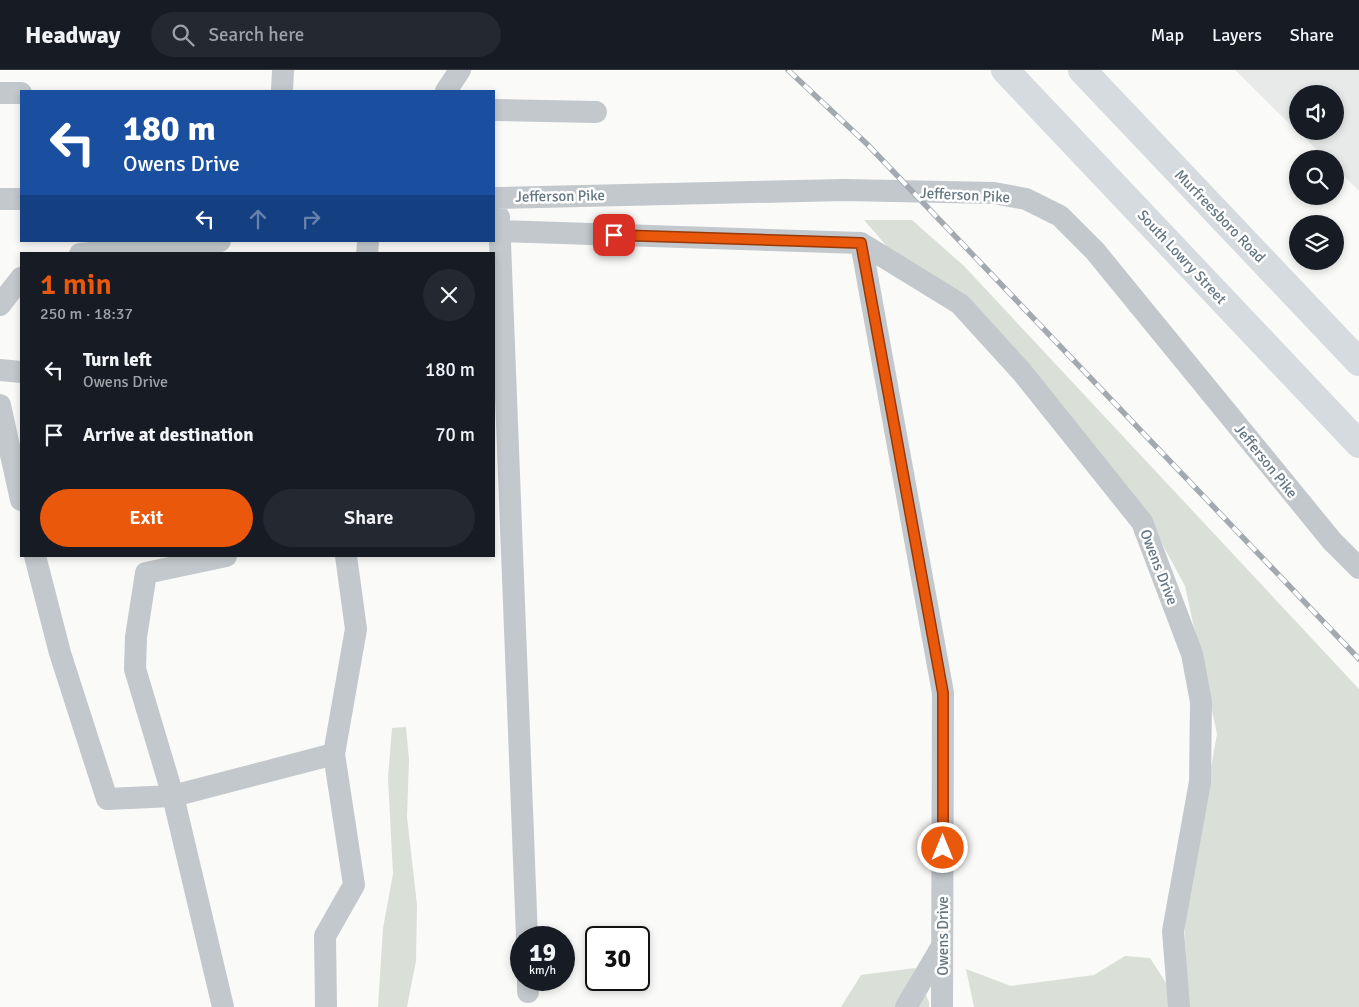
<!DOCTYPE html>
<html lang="en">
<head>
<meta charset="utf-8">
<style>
  body { margin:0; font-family:Signika,sans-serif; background:#242831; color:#f1f3f6; height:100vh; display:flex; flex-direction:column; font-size:19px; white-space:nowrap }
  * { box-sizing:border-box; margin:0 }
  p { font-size:16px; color:#9ea1a6 }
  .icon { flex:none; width:28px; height:28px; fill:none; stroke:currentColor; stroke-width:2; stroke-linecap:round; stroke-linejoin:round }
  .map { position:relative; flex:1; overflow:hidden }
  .panel { position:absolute; left:20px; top:182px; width:475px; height:305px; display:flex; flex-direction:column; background:#171b24; border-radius:0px; box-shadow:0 2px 8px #0003 }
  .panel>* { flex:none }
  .banner { position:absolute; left:20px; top:20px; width:475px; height:152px; border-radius:0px; box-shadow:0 2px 8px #0003; background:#1a4fa0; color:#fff; overflow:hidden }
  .tools { position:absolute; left:1289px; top:15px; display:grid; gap:10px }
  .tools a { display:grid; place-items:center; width:55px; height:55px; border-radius:50%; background:#171b24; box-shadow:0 2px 8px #0003; font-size:25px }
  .speed { position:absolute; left:510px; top:856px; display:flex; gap:10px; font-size:25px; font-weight:700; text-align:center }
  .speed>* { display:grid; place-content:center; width:65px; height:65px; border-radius:50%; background:#171b24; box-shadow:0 2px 8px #0003; line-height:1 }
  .speed small { font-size:12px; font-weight:400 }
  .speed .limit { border:2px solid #111; border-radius:8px; background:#fff; color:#111 }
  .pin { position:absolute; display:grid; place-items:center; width:42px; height:42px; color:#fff; margin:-21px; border-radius:10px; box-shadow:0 2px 8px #0006 }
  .me { position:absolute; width:55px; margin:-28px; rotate:0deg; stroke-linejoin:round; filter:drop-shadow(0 0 4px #0008) }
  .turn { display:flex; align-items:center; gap:18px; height:105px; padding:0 20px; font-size:22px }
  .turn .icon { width:65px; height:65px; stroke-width:2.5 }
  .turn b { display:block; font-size:35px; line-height:42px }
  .lanes { display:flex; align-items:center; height:48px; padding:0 20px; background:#0003; justify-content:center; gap:25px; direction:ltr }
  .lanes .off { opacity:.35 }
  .round { display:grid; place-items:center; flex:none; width:52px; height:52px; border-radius:26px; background:#242831 }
  .head { display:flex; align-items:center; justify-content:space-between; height:85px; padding:0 20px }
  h1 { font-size:30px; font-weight:600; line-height:38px; color:#ea580c }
  .cta { display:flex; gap:10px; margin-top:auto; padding:10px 20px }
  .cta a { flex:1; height:58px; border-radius:30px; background:#ea580c; color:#fff; font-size:20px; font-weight:600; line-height:58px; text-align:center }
  .cta a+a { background:#242831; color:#f1f3f6 }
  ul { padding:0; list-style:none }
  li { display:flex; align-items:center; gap:15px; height:65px; padding:0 20px }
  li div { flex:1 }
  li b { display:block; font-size:19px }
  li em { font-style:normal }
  header { display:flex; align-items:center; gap:30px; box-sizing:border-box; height:70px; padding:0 25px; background:#171b24; border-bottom:1px solid #363941 }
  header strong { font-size:24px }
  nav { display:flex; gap:28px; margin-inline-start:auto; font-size:18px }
  .search { width:350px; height:45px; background:#242831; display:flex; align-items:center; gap:12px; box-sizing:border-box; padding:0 18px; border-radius:28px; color:#9ea1a6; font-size:19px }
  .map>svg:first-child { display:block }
  .built { fill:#e8e9e9 }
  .green { fill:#dadfd7 }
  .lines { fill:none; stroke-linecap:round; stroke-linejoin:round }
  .minor { stroke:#c3c8cc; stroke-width:22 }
  .major { stroke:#d6dbdf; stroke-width:28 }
  .rail-casing { stroke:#a2aab0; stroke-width:5.5 }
  .rail { stroke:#fff; stroke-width:4; stroke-dasharray:11; stroke-linecap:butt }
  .route-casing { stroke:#983908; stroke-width:12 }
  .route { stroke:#ea580c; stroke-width:9 }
  .labels { text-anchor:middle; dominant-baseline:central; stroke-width:5; stroke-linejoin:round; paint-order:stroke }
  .street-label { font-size:15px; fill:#657683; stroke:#fff }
</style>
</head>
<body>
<header>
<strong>Headway</strong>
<div class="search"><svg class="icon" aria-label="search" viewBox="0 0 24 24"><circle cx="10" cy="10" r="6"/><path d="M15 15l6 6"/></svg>Search here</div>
<nav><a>Map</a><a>Layers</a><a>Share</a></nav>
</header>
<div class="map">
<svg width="1359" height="937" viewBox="0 0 1359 937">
  <rect width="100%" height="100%" fill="#fafaf8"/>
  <path class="built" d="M1235,0H1359V121L1335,97V89H1326L1298,61H1335V24H1298L1297,61Z"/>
  <path class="green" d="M864,150H912L964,196L1359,619V937H1188L1184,848L1217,664L1185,516L1147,446L1020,293L897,188Z
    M406,657L409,690L407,747L417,835L416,891L407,937H378L383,858L393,804L388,708L392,658Z
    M1125,886L1150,888L1168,916L1170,937H974L966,899L1011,916L1094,905Z
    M915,898L929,932V937H841L861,905Z"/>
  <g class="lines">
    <path class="minor" d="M282,21L283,0
      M446,21L460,0
      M0,23H21
      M494,40L596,42
      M494,128L844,120L994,123L1026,129L1060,146L1095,181L1332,471L1359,498
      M0,129H21
      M499,147L527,868
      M501,161L861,173L960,234L1021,301L1142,452L1192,584L1201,632L1200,712L1173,861L1179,937
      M861,173L943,623L942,937
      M80,184L220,171
      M367,184L368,171
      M0,235L21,208
      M0,300L21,302
      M0,335L21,430
      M35,486L60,583L107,729L173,726L334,684L354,815L325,866L326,937
      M334,684L356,559L346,486
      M528,910V922
      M223,937L173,726L135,599L136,567L146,503L226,486
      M906,937L942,876"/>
    <path class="major" d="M1005,0L1359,374
      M1082,0L1359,292"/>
    <defs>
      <path id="rail" d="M788,0L867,74L1359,589"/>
    </defs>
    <use href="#rail" class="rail-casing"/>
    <use href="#rail" class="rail"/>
  </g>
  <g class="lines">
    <defs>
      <path id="route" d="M614,165L861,173L943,623V778"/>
    </defs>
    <use href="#route" class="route-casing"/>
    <use href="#route" class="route"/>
  </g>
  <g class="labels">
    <g class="street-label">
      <text transform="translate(965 125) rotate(3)">Jefferson Pike</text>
      <text transform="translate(560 126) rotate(-1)">Jefferson Pike</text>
      <text transform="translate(1220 146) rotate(46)">Murfreesboro Road</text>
      <text transform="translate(1182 187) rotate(47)">South Lowry Street</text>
      <text transform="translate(1266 391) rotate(51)">Jefferson Pike</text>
      <text transform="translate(1159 497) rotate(69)">Owens Drive</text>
      <text transform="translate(943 866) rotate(-90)">Owens Drive</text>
    </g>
  </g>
</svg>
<div class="tools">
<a><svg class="icon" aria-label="sound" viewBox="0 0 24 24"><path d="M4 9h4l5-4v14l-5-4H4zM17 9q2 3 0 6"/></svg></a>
<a><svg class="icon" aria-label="search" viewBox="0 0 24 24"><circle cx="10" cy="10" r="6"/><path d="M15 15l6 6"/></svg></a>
<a><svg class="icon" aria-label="layers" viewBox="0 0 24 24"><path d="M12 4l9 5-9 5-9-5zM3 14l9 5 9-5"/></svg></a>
</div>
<div class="speed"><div>19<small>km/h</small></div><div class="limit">30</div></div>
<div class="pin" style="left:614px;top:165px;background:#d93025"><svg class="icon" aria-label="arrive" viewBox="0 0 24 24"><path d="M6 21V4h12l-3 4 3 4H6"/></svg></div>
<svg class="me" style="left:943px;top:778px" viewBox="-20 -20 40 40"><circle r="17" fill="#ea580c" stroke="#fff" stroke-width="3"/><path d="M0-11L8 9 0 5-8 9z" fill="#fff"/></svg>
<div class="banner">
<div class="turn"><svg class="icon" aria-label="left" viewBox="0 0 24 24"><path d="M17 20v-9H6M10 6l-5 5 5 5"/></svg><div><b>180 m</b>Owens Drive</div></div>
<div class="lanes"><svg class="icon" aria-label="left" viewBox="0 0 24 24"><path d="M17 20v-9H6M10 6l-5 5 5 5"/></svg><svg class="icon off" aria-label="ahead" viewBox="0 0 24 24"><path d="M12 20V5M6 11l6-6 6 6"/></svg><svg class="icon off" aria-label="right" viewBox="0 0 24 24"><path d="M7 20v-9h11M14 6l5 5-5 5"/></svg></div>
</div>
<section class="panel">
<div class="head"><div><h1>1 min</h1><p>250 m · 18:37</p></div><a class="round"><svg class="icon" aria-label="close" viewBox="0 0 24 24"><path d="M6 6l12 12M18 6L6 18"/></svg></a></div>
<ul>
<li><svg class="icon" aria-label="left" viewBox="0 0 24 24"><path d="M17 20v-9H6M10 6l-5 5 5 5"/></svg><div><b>Turn left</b><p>Owens Drive</p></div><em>180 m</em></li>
<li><svg class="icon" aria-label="arrive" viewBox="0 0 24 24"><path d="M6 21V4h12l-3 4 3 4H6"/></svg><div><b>Arrive at destination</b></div><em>70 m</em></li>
</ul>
<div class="cta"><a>Exit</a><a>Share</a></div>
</section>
</div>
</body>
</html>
